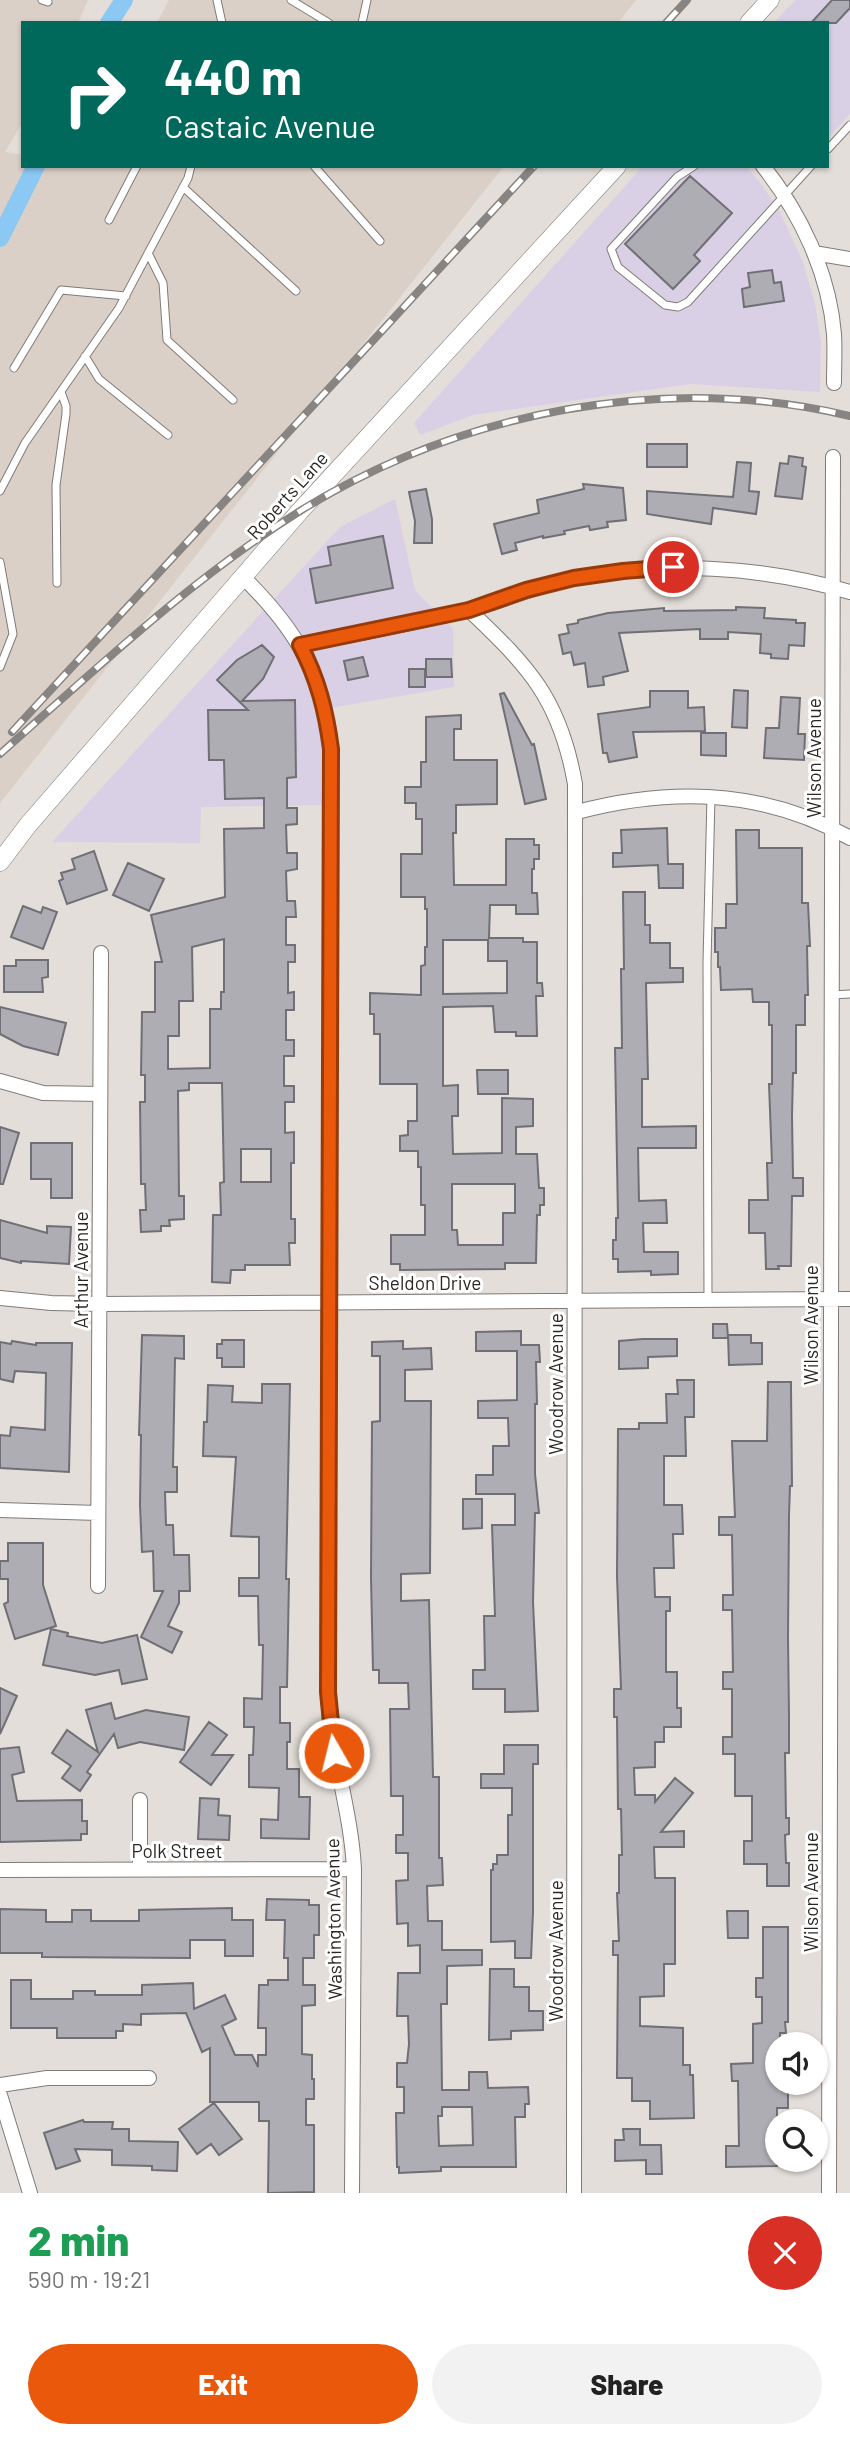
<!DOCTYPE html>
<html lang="en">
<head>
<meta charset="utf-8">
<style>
  body { margin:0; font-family:Barlow,sans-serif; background:#f2f2f2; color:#222; height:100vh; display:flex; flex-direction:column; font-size:26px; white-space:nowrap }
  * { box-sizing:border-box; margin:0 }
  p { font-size:23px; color:#767676 }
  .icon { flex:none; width:38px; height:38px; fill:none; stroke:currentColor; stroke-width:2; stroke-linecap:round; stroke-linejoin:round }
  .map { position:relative; height:2193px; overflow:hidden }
  .panel { display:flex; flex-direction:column; background:#fff; flex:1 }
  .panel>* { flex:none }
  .guide { position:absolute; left:21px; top:21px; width:808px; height:147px; border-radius:0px; box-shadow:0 2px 5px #0004; background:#00695c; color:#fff; overflow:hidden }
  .controls { position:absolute; left:765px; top:2032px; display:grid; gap:14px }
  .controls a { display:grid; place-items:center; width:63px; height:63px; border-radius:50%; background:#fff; box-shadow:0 2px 5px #0004; font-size:35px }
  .pin { position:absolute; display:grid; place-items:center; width:60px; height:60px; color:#fff; margin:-30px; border:4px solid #fff; border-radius:50%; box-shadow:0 2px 7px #0007 }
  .me { position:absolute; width:77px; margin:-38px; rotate:352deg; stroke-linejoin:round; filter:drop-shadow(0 0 5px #0008) }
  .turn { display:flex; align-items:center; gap:24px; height:147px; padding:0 28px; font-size:32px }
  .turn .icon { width:91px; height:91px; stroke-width:2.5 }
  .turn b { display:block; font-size:49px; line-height:60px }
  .round { display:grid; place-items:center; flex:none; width:74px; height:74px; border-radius:37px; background:#f2f2f2 }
  .summary { display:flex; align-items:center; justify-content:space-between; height:119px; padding:0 28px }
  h1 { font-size:42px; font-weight:800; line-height:52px; color:#1e9e55 }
  .button { display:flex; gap:14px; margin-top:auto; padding:14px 28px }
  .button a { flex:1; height:80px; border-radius:42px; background:#ea580c; color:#fff; font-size:28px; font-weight:800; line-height:80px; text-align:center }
  .button a+a { background:#f2f2f2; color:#222 }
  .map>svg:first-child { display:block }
  .commercial { fill:#d9d0e5 }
  .built { fill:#dbd0c7 }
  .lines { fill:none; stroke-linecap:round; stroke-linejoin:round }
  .canal { stroke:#8bc8f3; stroke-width:18 }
  .building { fill:#aeadb3; stroke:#6f6f75; stroke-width:2; fill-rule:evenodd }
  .service-casing { stroke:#807b77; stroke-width:9 }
  .minor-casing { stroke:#807b77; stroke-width:16 }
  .tertiary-casing { stroke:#807b77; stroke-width:19 }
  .service { stroke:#fff; stroke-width:7 }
  .minor { stroke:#fff; stroke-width:14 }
  .tertiary { stroke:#fff; stroke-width:18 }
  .rail-casing { stroke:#888481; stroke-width:8 }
  .rail { stroke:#fff; stroke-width:5; stroke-dasharray:16; stroke-linecap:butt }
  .route-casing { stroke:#983908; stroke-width:18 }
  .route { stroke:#ea580c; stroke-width:12 }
  .labels { text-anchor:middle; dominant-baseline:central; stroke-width:6; stroke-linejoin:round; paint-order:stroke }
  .street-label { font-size:19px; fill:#2a2826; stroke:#fff }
</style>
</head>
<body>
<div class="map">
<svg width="850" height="2193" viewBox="0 0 850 2193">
  <rect width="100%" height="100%" fill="#e3ded9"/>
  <path class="commercial" d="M795,0H850V114L828,138V23H774Z
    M643,166H746L762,185L780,212L803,262L815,304L821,342L820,392L690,384L473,415L420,435L414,423Z
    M395,499L415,590L453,629L454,687L318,710L323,739V805L201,807L200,843L52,842L340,527Z"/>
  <path class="built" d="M0,0H88L78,23H23V121L5,152L23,155V166H504L0,803Z
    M169,0H636L618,23H157Z"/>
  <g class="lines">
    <path class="canal" d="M109,23L124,0
      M0,238L36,166"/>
  </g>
  <path class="building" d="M832,0H850V8L836,23H811Z
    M690,176L732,213L694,255L700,261L673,289L625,244Z
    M772,270L774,283L781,282L784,301L744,307L742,289L750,287L748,273Z
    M647,444H687V467H647Z
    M789,456L803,458L802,466L806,467L802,499L775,496L780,463L788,464Z
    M737,462L751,463L749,491L759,492L756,514L713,508L711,524L647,514V491L733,497Z
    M583,484L623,488L626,520L607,522L608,527L590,530L589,526L564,531L565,534L543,538V536L515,543L517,550L502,554L494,524L539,513L537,500L584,489Z
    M426,489L432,519V543H414L415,521L409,492Z
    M383,536L393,588L316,603L310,569L331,565L328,547Z
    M736,607L765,608L764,618L796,620V623H805L804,646L789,645L788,659L771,658V654L760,653L761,634L728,632V639H700V629L619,633L628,671L603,677L604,685L588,687L585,663L574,665L571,652L563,654L559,635L569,633L567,625L578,623V620L608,613L664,608V611L736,610Z
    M262,645L274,657L263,679L242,701L295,700L296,777L287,778V808H297V824L286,825L287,853H297V869L286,871L287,901H295L296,917H286V945H295V962H288V993L294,992V1010H286V1040H294V1056H284V1086H294V1102H285V1133L294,1132V1163H291V1219H295V1243H289L290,1265H245V1270H231L230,1283L212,1282L213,1215H221L220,1183L224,1182L222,1083H189V1090L178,1091L179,1196H184V1219L169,1220L170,1226H161V1231L141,1232L140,1210H146L145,1184H141L140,1102H145V1075H141L142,1012H155V962H162L151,915L225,897L224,829L264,828V798L225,799L224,760H209L208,710H248L217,680L237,660ZM224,939V992H221V1009H210V1068L168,1069V1036H179V1001H193L192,947ZM241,1149H271V1182H241Z
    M363,657L368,676L348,680L344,661Z
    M426,659H451L452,677H426Z
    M409,669H425V687H409Z
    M734,690L748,691L747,728L732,727Z
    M650,691H688V708L704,707L705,731L633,732L637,757L609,762L607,753H603L598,714L650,707Z
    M504,693L532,745L534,744L546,799L525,804L500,694Z
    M781,697L800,698L798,734H805L804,760L764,758L766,728H779Z
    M461,715V729H454V760H497V804L456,805V833H453L454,885H506V839H534V845H539V859H534V869H532V893H537L538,914H516V905H490L489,938H523V942H537V983H542L543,996H536L537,1036H516V1032H495L493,1006L443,1007V1086L458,1085V1116H452L453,1154L502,1153V1098L533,1099V1126L516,1127V1154H537L539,1188H544V1205H540V1215H537L536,1263H505V1269L400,1270V1264H391V1235H425V1205H421V1167H418V1151H400V1136L408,1135V1121H417V1084H380V1034H374V1014H370V993L421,995V966L425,965V947H427V909H425V897H401V854H422V819H416V803H405V787H421V762H426V717ZM443,940H488V961H507V993L443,994ZM452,1184H515V1213H503V1245H458L457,1230H452Z
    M701,733H726V756L701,755Z
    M667,828L668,864H683V888H659L658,865L613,867V853H622L621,830Z
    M736,830H759V848H802V903H808L810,946H807L808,995H805V1025H796V1073H793L792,1116L793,1178H803V1196H792L791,1266H778L779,1269H766L765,1233H749V1200H768L767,1163H772L769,1084H772V1025H769V1002H753L752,989L721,990L720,967H718V952H715V928H726V904H737Z
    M94,851L107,890L67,904L59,881L63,879L61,873L75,869L72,859Z
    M128,863L164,879L149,911L113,895Z
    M623,892H645V925H650V943H670V968H683V982L646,983L648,1079H642V1127L696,1126V1148H638L639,1201L666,1200L667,1223H643L644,1252H678V1274L651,1275V1271L618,1272V1259H613V1240H616V1218H618L615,1048H622L621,969H624Z
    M23,906L41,913L43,907L57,912L43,949L11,937Z
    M16,960H48V977L42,978L43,992H4V966H16Z
    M0,1007L66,1023L58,1055L23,1046L0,1034Z
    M477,1070H508V1094H478Z
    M0,1127L19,1133L3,1184H0Z
    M31,1143H72V1198H51V1179H31Z
    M0,1220L47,1233V1226L71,1227L69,1264L21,1261V1263L0,1258Z
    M713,1324H727L728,1338H713Z
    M521,1331V1345H539L540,1362H536L537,1404H535V1474L539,1513H535L533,1602L538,1711L505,1712V1689H473V1670H485L484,1616H495L492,1525H515V1494H476V1475H493V1446H509L508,1418H478V1401L517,1400V1351H476V1332Z
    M142,1335L184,1336V1359L175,1358L173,1467H177V1492H165L166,1525H173L174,1555H189L190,1591H179V1603L168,1626L182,1632L172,1653L141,1637L163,1591H154L153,1551L142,1552L140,1505L141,1435H139Z
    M728,1335H751V1343H762V1364L729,1365Z
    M643,1339H677V1356L648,1357V1368L619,1369V1341Z
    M222,1340H244V1367H222V1358H217V1344H222Z
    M12,1341L36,1345V1343H72L69,1472L0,1468V1435L10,1436L11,1427L45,1430L46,1373L15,1371L13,1382L0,1379V1342L11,1344Z
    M403,1341V1349L431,1348L432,1369L405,1370V1401H431L430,1573L401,1574V1601L429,1600L433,1777H439V1858H442L443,1885L427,1886L428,1921H442V1950H482V1965L447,1966V2004H441L442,2090H469V2072H487L488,2088L528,2087L529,2104H525V2117H515L516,2167H441V2171L399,2173V2167H397L396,2113H404V2087H397V2063H407L409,2044L408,2016H397L398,1973H420V1945L408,1946V1923L397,1924L396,1881L408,1880V1853H396V1835H403V1796H391L390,1709H409L408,1683H379V1670H373L371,1577L372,1422L380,1421V1356H372V1342ZM442,2107H472L473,2145L439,2146L438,2116H442Z
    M677,1380H694V1417H685L686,1456H664V1505H682L683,1534H673L674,1568H654L655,1597H670V1611H666V1672H677V1708H681V1727H664V1742H655V1767L634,1768L635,1795H655V1802L675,1778L693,1793L661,1832L684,1831V1847H654L655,1878H675V1964H664V1996L640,1997V2026L683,2028V2065H690V2075H693L694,2118L650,2119V2101H632V2078H617L618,1955H613V1941H619L617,1893H619V1855H622L621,1809H618L617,1717H614V1689H621L617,1576L618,1429H639V1423H667L666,1394H678Z
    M768,1382H791V1388L792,1486H790L789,1515L788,1638L789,1715V1753H785L786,1818H789V1834L785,1835L786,1863H789V1886H767V1864H744V1841H752V1796H735V1754H723V1737H732V1689H723V1672H733L732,1610H723V1595H733L732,1535H719V1517H735L732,1441H767Z
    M262,1384H290L286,1579H289L287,1687H280V1723H290V1742H287V1769H299V1797H310L309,1839L261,1838V1819L278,1820L279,1788L249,1787V1755H253L254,1727H244V1698L262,1699L263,1645H259L258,1596H239V1578H259V1537L231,1536L236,1457L203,1456L204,1422H207L208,1385L233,1386L232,1402L262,1403Z
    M463,1499H482V1528L463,1529Z
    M8,1543H43V1585L56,1626L15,1639L4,1604L8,1602V1579H0V1561H8Z
    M51,1629L68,1633L67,1636L102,1643L137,1635L147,1679L122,1684L119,1670L95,1675L43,1665Z
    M0,1688L17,1696L0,1734Z
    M111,1703L115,1719L146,1710L189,1717L184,1750L140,1742L118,1748L114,1734L87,1772L91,1775L80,1791L62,1778L71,1766L52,1753L67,1730L98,1752L86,1710Z
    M209,1722L227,1735L212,1755H233L211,1785L180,1762Z
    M504,1745H538V1764H533V1912L531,1958H515V1941L491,1942V1870H493V1864H497V1855H508V1815H512V1788H481V1774H504Z
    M19,1747L24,1772L12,1775L17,1801L82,1800V1821H87V1834H81V1840L0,1842V1749Z
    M200,1798L219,1799L218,1815L230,1816L229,1840L198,1839Z
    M267,1899L309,1900V1905H319V1935H314V1958H303V1985H315V2005L302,2006V2054L312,2055V2079H314V2099H306V2125H314V2192L268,2193L269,2121H259V2102H210V2048L202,2052L186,2013L141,2014V2025L123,2024V2031H116V2038H57V2028H11V1980H31V1999H73V1991H95V1995H142V1985L193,1983L194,2009L225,1995L236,2019L222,2026L235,2055H252L258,2067V2055H266V2028H258L259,1985H268V1980H288V1958H284L285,1920H266Z
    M232,1908V1920H253V1956H225V1940H190V1958L42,1957V1953H0V1909L46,1910V1922H72V1910H91V1921H139V1910Z
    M727,1911H748V1938H728Z
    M763,1927H788V2022H785L786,2033H780V2042H777V2084H783V2091H788V2108H777V2166L726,2167V2146H739L738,2081H732L731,2064L753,2063V2024L762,2023V1997H756V1978H763Z
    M490,1969H514V1987H529V2011H543V2030L511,2031V2039L489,2040Z
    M214,2103L242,2139L219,2155L211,2144L197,2154L179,2129Z
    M83,2120L84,2122H113L112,2129H129V2141L178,2142L177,2171L152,2170V2166L112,2165V2150L75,2149L80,2161L56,2169L44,2133Z
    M623,2129H640V2145H661L662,2174H646V2160L615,2161V2140H624Z"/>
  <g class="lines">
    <defs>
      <path id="service" d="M42,0L48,2
        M217,0L222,23
        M291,0L329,23
        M362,23L367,0
        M828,149L850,125
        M314,166L380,241
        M694,166L677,177L611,249L618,267L665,305L678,307L688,302L811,166
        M183,187L296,291
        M109,220L137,166
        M148,253L163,283L167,340L233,400
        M85,356L99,379L168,435
        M14,368L61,290L126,296
        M0,491L25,443L119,308L188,178L191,166
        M0,562L13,634L0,667
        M57,583L56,485L66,414V406L61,392
        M831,995L850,994
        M708,1300L707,962L711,796"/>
      <path id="minor" d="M763,166C801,214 829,273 834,334C835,350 834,367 834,383
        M814,253L850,259
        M242,576C297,630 321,671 331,749L328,1692C330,1752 351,1809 354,1869L352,2193
        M469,610C529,667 560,699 575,784L574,2193
        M300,645C355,634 412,624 467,610C504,601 538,585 575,578C666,561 761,566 850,592
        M577,812C671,787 763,789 850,838
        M0,1081L43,1093L100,1094
        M0,1298L51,1303L99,1304L850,1299
        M0,1510L98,1513
        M98,1586L101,953
        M140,1800V1869
        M0,1870L354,1869
        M0,2085L47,2078H149
        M0,2095L30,2193
        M829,2193L833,457"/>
      <path id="tertiary" d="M749,23L770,0
        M0,862L28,825L300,511L617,166"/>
    </defs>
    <use href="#service" class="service-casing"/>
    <use href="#minor" class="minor-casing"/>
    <use href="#tertiary" class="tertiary-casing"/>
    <use href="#service" class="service"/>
    <use href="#minor" class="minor"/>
    <use href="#tertiary" class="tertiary"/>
    <defs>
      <path id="rail" d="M666,23L687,0
        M12,732L534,166
        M0,754C96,669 191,579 300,511C461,411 665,372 850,416"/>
    </defs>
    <use href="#rail" class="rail-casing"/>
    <use href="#rail" class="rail"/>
  </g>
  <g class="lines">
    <defs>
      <path id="route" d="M334,1753L328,1692L331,749C326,711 318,679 300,645L469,610L526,590L574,578L623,571L673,567"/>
    </defs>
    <use href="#route" class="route-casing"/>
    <use href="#route" class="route"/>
  </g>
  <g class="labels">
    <g class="street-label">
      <text transform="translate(287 495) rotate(-48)">Roberts Lane</text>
      <text transform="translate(813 758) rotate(-90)">Wilson Avenue</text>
      <text transform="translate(80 1270) rotate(-90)">Arthur Avenue</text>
      <text x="425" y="1282">Sheldon Drive</text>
      <text transform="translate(810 1325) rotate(-90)">Wilson Avenue</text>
      <text transform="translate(555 1384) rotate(-90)">Woodrow Avenue</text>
      <text x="177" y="1850">Polk Street</text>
      <text transform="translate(810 1892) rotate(-90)">Wilson Avenue</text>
      <text transform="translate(333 1919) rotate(-91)">Washington Avenue</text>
      <text transform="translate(555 1951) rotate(-90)">Woodrow Avenue</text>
    </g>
  </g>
</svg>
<div class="controls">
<a><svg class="icon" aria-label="sound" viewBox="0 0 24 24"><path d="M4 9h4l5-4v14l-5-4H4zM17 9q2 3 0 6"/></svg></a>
<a><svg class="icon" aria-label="search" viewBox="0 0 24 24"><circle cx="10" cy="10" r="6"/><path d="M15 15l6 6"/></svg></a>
</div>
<div class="pin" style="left:673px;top:567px;background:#d93025"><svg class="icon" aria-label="arrive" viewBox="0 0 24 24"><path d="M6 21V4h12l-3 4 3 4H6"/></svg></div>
<svg class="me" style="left:334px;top:1753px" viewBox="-20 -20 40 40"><circle r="17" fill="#ea580c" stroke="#fff" stroke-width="3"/><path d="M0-11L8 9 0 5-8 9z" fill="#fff"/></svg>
<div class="guide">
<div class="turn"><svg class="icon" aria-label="right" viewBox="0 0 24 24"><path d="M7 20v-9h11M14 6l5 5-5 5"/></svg><div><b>440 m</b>Castaic Avenue</div></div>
</div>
</div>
<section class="panel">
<div class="summary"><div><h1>2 min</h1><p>590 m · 19:21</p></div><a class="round" style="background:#d93025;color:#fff"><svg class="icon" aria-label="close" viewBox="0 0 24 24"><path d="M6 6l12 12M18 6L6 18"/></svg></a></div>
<div class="button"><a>Exit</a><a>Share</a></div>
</section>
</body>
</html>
